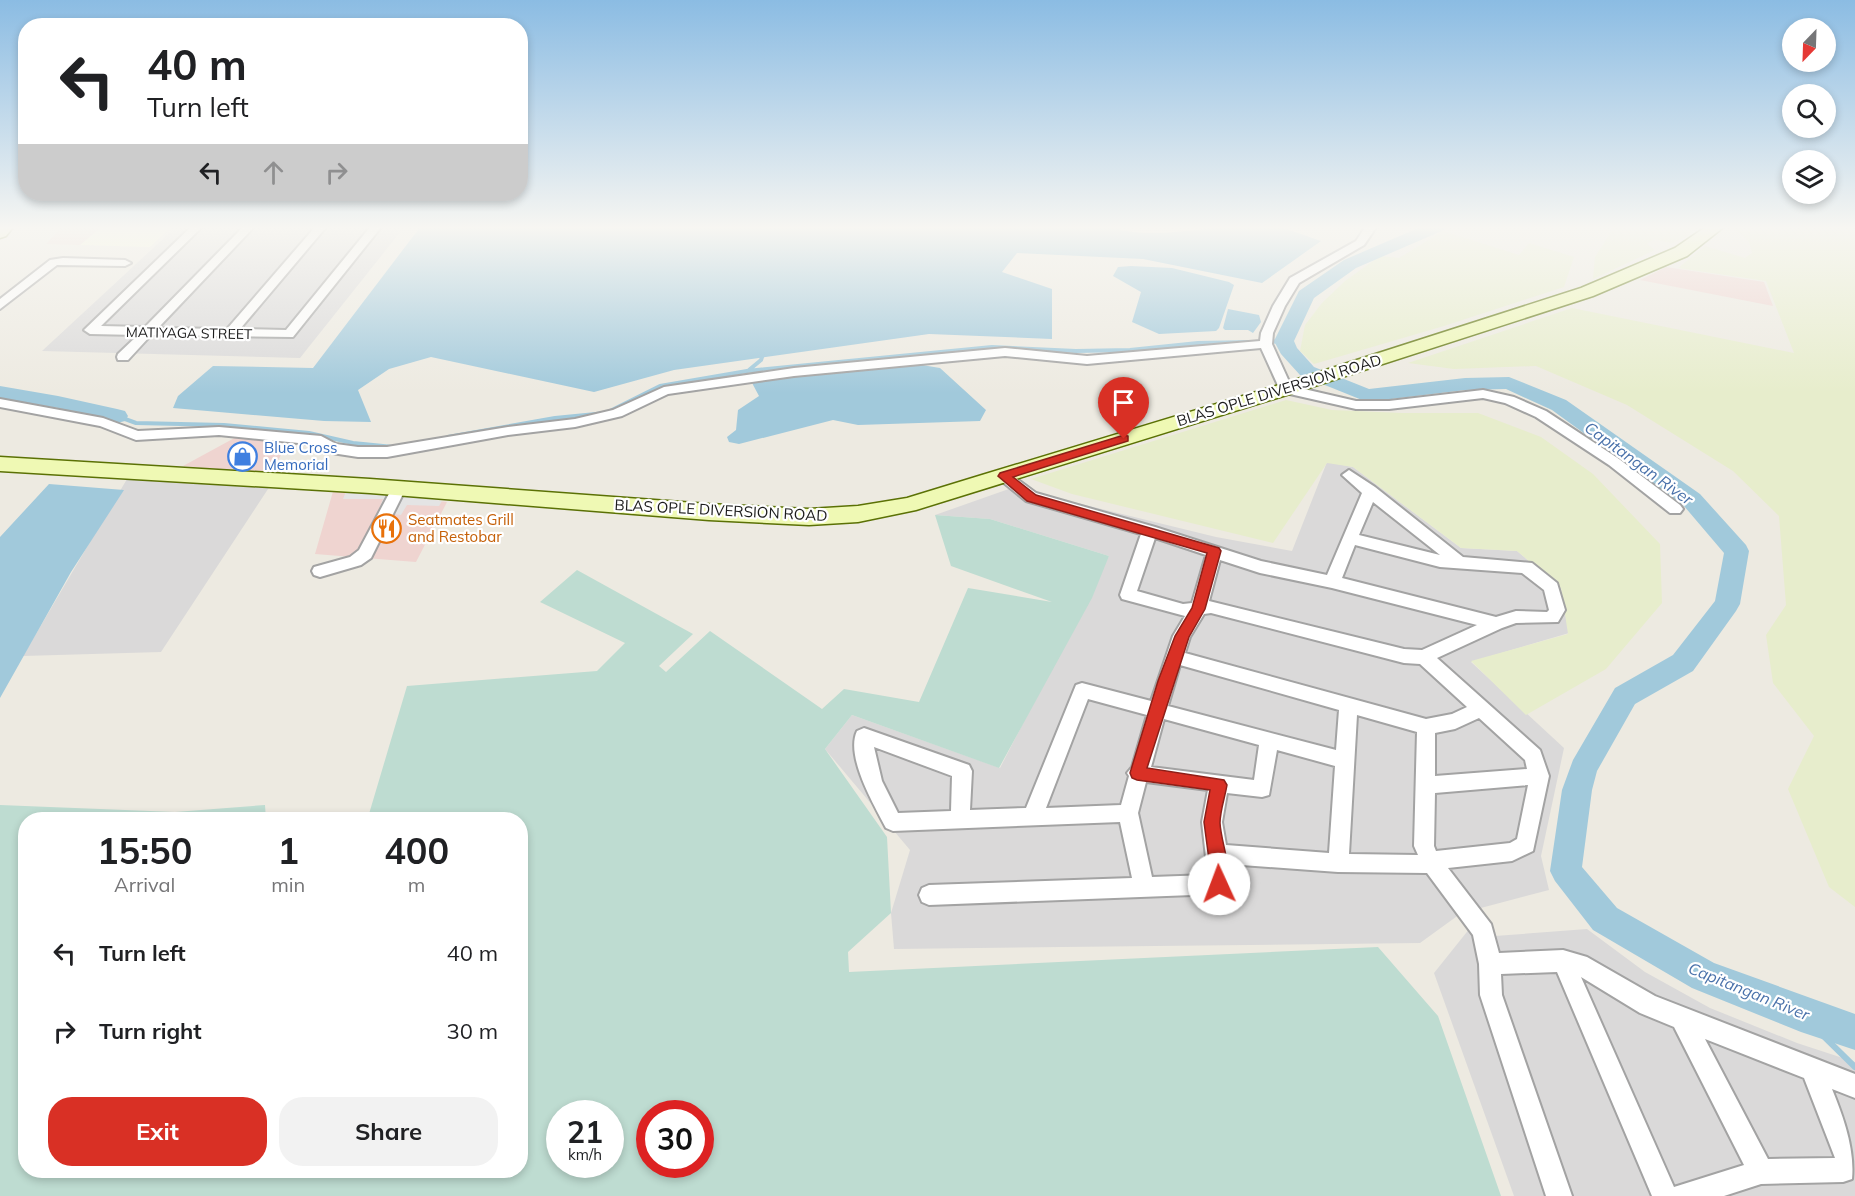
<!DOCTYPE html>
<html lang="en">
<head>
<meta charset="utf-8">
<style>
  body { margin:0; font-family:Mulish,sans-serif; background:#f2f2f2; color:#202124; height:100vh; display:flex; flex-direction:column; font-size:22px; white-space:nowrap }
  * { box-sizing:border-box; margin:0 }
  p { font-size:20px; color:#757577 }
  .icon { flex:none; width:33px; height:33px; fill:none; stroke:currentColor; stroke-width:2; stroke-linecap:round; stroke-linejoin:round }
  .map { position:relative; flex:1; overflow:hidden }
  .side { position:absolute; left:18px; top:812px; width:510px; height:366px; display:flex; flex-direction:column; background:#fff; border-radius:24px; box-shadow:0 3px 9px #0003 }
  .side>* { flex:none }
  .top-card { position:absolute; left:18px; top:18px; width:510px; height:183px; border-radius:24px; box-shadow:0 3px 9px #0003; background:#fff; color:#202124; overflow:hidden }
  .needle { width:39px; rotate:203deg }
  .controls { position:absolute; left:1782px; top:18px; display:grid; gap:12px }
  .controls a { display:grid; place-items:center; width:54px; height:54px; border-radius:50%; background:#fff; box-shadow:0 3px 9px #0003; font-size:30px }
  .speed { position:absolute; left:546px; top:1100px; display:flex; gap:12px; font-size:30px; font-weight:700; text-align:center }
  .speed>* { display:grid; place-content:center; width:78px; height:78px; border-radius:50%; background:#fff; box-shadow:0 3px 9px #0003; line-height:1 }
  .speed small { font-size:15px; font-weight:400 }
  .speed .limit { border:9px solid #d22; background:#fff; color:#111 }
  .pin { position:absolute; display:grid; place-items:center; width:51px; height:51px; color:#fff; margin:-62px -26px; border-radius:50% 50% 50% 0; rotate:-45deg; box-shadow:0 0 6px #0007 }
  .pin .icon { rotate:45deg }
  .me { position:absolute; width:66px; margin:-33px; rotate:358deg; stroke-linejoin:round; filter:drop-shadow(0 0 4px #0008) }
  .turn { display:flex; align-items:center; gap:21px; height:126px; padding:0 30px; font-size:27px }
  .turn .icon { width:78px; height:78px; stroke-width:2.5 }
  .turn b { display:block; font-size:42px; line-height:51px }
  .lanes { display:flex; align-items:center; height:57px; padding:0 30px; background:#0003; justify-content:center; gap:30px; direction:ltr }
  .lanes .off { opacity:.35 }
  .eta { display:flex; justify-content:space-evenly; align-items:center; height:102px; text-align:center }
  .eta b { font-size:36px; font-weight:700; line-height:42px }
  .action { display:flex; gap:12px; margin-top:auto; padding:12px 30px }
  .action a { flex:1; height:69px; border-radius:24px; background:#d93025; color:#fff; font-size:24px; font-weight:700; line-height:69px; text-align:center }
  .action a+a { background:#f2f2f2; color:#202124 }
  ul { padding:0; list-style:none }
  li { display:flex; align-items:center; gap:18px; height:78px; padding:0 30px }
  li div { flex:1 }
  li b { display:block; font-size:22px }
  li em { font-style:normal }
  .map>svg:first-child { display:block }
  .residential { fill:#dad9d9 }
  .commercial { fill:#efd4d0 }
  .education { fill:#fbffd9 }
  .farmland { fill:#e7edcc }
  .wetland { fill:#bedcd1; fill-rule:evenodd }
  .parking { fill:#e4e4e4 }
  .water { fill:#a1c9db }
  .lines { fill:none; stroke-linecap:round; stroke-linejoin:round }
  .stream-far1 { stroke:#a1c9db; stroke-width:4 }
  .stream { stroke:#a1c9db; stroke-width:6 }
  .river { fill:#a1c9db; fill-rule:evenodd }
  .street-casing { stroke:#a3a3a3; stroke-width:4 }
  .secondary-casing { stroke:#5b7105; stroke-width:3 }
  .street { fill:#fff; fill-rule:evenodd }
  .secondary { fill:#eff9b4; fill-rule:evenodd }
  .route { fill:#d93025; stroke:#8d1f18; stroke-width:1.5 }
  .labels { text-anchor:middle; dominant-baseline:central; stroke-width:4.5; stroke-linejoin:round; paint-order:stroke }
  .far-street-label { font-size:14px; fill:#1c1c1c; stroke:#fff }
  .street-label { font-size:15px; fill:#1c1c1c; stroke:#fff }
  .shop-label { font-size:15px; fill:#366cbe; stroke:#fff; text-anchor:start }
  .food-label { font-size:15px; fill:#c56008; stroke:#fff; text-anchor:start }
  .water-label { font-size:16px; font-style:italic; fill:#4971aa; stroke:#fff }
</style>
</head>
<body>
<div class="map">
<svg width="1855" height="1196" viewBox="0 0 1855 1196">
  <rect width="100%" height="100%" fill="#edeae1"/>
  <path class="residential" d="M177,226H405L300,358L42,351Z
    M1327,462L1353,467L1461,548L1517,551L1561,588L1569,633L1471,662L1564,748L1541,856L1549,890L1477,909L1495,936L1587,929L1645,972L1710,1008L1797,1043L1855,1062V1196H1514L1434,973L1470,928L1460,914L1420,943L894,949L891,913L910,850L825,749L852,715L1000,768L1109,556L990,519L935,515L1026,483L1032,492L1216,537L1292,551Z
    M127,479L270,486L161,652L23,656Z"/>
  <path class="commercial" d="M63,226H103L80,245L46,244Z
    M1666,267L1764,282L1773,306L1640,280Z
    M240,435L286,441L288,444L273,468L284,471L282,475L183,466Z
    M334,488L447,502L416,562L315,554Z"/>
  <path class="education" d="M103,226H172L150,247L80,245Z"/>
  <path class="farmland" d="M1615,226H1696L1688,236L1672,243L1654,239L1647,244L1655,250L1593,279L1595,257Z
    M1732,226H1855V907L1829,887L1788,789L1814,736L1773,683L1766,635L1786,605L1779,516L1733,471L1627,405L1536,366L1454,369L1408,363L1572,308L1794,353L1766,281L1678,268L1705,246L1745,258L1752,253L1749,242Z
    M1443,231L1519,255L1529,243L1574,257L1564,287L1444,326L1314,364L1300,351L1305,325L1322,303L1345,281L1380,256L1399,258Z
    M1286,400L1332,410L1402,413H1478L1541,437L1593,474L1660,544L1662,603L1606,669L1526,715L1471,661L1568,634L1561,588L1517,551L1461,548L1353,467L1327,463L1273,543L1072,494L1031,479Z"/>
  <path class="wetland" d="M935,515L990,519L1109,556L1092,598L999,768L852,715L825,749L887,837L891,913L848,952L849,972L1378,947L1438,1016L1501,1196H0V805L175,812L265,805L266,819H26V1170H520V819H358L369,814L407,686L597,671L625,643L540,602L577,570L693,634L659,666L666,672L710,631L822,709L844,689L919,702L968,588L1052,602L951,566ZM560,1113H610V1164H560ZM650,1113H700V1164H650Z"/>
  <path class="parking" d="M347,489L442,501L439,506L407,505L401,515L394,514L392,512H378L383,499H343Z"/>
  <path class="water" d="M421,226H1119L1120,230C1170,240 1221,221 1272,226C1288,228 1305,236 1321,241L1262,283L1143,259L1017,253L1002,272L1052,289V339L929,334L674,370L594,392L431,357L389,369L358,390L371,422L324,421L173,408L178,396L213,366L313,368Z
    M1131,266L1172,268L1229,282L1234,285L1219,328L1216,331L1159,334L1132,322L1141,292L1113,276L1118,267Z
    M1228,309L1259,315L1261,322L1253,333L1248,330H1225L1223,328Z
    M922,365L940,368L986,410L980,421L858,425L833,420L739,444L729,442L727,437L736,430L738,410L759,396L751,381Z
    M49,484L124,490L71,572L0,698V537Z"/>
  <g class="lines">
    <path class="stream-far1" d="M1268,342L1284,341
      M749,370L761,360L763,354
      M117,416L136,423L224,425L309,433L353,443L393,447
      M448,437L555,418L606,413L660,386L747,371L992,347L1076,351L1130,350L1198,343L1251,342"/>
    <path class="stream" d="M1801,1014L1855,1067"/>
    <path class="river" d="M1423,226H1446L1444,230L1356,268L1314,298L1294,341L1297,348L1314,367L1369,389L1465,378L1509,377L1566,400L1700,494L1746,545L1749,551L1740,604L1736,611L1693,671L1635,704L1597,771L1592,790L1582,867L1617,908L1714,963L1855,1014V1050L1801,1032L1692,988L1593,930L1555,881L1550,871L1562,790L1573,760L1615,688L1673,655L1715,601L1724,553L1684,506L1552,410L1506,389L1465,390L1367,402L1300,375L1281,354L1274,341L1299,291L1344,260Z
      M0,386L58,396L117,409L125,411L128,416L125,421L117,423L58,408L0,398Z"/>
    <defs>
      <path id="street" d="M192,226H203L101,326L145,327L244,226H255L158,328L227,329L316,226H327L240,329L286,330L371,226H382L293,337L151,335L128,360H118L117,357L118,354L138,335L90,334L84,330Z
        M1366,226H1377L1364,245L1299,283L1285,306L1273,333L1272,344L1291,386L1356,401H1389L1483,390L1514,397L1546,411L1619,459L1680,505L1683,509L1680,513H1670L1609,465L1536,417L1505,403L1483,398L1389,409H1356L1281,392L1261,348L1087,364L1005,356L794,376L668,394L622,416L575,427L508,435L387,457H358L332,453L318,445L219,435L136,440L100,426L0,407V399L103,418L138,431L219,427L321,436L336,444L358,447H387L508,427L575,419L613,410L664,387L794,368L1005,348L1087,356L1260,341L1261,333L1273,306L1290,278L1356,241Z
        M63,258L125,260L131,263L125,266L57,265L0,309V299L50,260Z
        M1349,470L1375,487L1463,557L1532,563L1557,583L1565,610L1558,622L1516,623L1502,628L1437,658L1540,750L1549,776L1533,851L1512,861L1448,868L1491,924L1499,953L1563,950L1587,957L1655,996L1855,1074V1098L1832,1089C1843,1116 1855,1149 1852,1179L1843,1182L1761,1184L1724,1196H1652L1557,972L1501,974L1502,995L1572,1196H1546L1480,995L1479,964L1473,935L1427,873L1338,872L1228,864L1229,884L1226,891L1219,894L929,905L922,902L919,895L922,888L929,885L1132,878L1120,822L893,831L886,828C874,805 845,756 857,731L864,728L969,765L972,771L970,810L1026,808L1076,685L1082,683L1151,701L1173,636L1185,616L1122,599L1120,595L1141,534L1026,501L999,479L997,476L999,473H1009L1036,493L1155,527L1261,561L1327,575L1362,493L1342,475ZM1373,502L1440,555L1359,535ZM1155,538L1206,555L1192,603L1183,604L1137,591ZM1355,545L1440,567L1522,573L1544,590L1549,610L1547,612L1516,611L1496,617L1342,578ZM1220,560L1260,573L1332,588L1477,625L1422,650L1404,649L1209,601ZM1211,613L1404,663L1420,664L1467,707L1452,714L1426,719L1185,653L1190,637L1204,614ZM1180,665L1339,710L1336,750L1168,706ZM1088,699L1147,715L1132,767L1127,773L1129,776L1121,805L1046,808ZM1357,715L1417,732L1414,846L1418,855L1349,854ZM1479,718L1525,760L1527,769L1435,776V733L1455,729ZM1164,719L1259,745L1254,780L1151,767ZM874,747L952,776L951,811L898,813L882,781ZM1277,750L1335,766L1329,853L1226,845L1222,822L1227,793L1262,797L1269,795ZM1146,782L1208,790L1202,822L1208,875L1152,877L1138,813ZM1528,785L1517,839L1510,843L1436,851L1434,846L1435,793ZM1581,977L1640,1013L1674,1027L1744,1165L1674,1187ZM1705,1039L1804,1078L1835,1158L1768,1159Z
        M399,483L406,488L371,558L361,565L320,577L314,575L312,571L314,567L350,557L359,550L392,488Z"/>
      <path id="secondary" d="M0,226H14L6,236L0,238Z
        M1707,226H1725L1687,256L1593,296L1293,393L916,510L858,522L809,525L709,520L370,493L0,471V457L370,479L709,504L809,509L858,506L907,498L982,475L1279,385L1581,288L1675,248Z"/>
    </defs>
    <use href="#street" class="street-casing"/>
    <use href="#secondary" class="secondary-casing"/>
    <use href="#street" class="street"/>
    <use href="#secondary" class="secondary"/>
  </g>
  <linearGradient id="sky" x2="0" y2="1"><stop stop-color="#8bbce3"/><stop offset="0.58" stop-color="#f7f6f2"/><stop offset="1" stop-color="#f7f6f2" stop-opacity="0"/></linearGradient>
  <rect width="1855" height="393" fill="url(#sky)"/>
  <path class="route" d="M1124,435L1128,436V441L1013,477L1036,495L1219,548L1221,551L1205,609L1189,637L1147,768L1224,780L1227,785C1225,797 1220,811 1220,823C1221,844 1234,870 1225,890L1219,892L1213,890L1204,822L1210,790L1137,780L1132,778L1130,773L1158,681L1175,636L1192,608L1207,553L1027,501L998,476L1000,473Z"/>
  <defs>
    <symbol id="shop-ring" viewBox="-11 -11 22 22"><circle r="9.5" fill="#fff" stroke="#3f7fe0" stroke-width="1.5"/><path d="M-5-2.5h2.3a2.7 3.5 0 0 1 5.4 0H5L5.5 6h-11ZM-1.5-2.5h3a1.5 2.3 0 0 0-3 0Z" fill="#3f7fe0"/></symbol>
    <symbol id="restaurant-ring" viewBox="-11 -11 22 22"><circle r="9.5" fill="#fff" stroke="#e8710a" stroke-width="1.5"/><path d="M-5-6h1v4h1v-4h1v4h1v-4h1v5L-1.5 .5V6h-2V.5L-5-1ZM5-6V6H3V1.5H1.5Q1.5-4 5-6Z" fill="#e8710a"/></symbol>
  </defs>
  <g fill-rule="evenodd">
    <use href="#shop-ring" x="226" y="440" width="33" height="33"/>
    <use href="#restaurant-ring" x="370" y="512" width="33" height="33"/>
  </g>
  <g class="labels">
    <g class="far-street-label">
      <text transform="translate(189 333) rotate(1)">MATIYAGA STREET</text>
    </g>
    <g class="street-label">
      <text transform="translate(1279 390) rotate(-17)">BLAS OPLE DIVERSION ROAD</text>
      <text transform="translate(721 510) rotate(3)">BLAS OPLE DIVERSION ROAD</text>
    </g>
    <g class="shop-label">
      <text x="264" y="447">Blue Cross<tspan x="264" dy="17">Memorial</tspan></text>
    </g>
    <g class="food-label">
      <text x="408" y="519">Seatmates Grill<tspan x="408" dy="17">and Restobar</tspan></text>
    </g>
    <g class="water-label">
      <text transform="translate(1639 463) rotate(36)">Capitangan River</text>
      <text transform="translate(1749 991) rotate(22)">Capitangan River</text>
    </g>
  </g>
</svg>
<div class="controls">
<a><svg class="needle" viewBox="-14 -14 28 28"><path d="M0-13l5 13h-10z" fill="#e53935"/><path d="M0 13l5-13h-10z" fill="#757577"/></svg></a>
<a><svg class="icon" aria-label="search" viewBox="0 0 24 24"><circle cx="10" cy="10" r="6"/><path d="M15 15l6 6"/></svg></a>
<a><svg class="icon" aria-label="layers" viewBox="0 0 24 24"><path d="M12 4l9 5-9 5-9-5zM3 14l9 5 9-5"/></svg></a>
</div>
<div class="speed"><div>21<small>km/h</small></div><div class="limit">30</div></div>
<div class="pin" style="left:1124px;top:439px;background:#d93025"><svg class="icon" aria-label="arrive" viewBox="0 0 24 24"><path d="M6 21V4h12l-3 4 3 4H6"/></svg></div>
<svg class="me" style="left:1219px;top:884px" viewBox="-20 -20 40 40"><circle r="19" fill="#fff"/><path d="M0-13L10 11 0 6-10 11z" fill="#d93025"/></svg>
<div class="top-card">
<div class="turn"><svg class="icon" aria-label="left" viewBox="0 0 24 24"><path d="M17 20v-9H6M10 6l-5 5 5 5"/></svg><div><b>40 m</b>Turn left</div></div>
<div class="lanes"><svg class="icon" aria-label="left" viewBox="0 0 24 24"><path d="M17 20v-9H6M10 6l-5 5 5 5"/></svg><svg class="icon off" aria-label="ahead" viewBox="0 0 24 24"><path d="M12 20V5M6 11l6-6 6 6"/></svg><svg class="icon off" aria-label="right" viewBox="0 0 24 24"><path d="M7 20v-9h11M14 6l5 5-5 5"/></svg></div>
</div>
<section class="side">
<div class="eta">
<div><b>15:50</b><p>Arrival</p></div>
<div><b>1</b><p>min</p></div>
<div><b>400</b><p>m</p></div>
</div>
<ul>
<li><svg class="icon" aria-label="left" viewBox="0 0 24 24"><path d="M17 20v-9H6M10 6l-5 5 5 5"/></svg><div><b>Turn left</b></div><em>40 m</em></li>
<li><svg class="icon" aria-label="right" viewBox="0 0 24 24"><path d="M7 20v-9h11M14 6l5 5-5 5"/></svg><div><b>Turn right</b></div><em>30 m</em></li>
</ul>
<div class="action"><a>Exit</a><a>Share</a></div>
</section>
</div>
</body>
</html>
